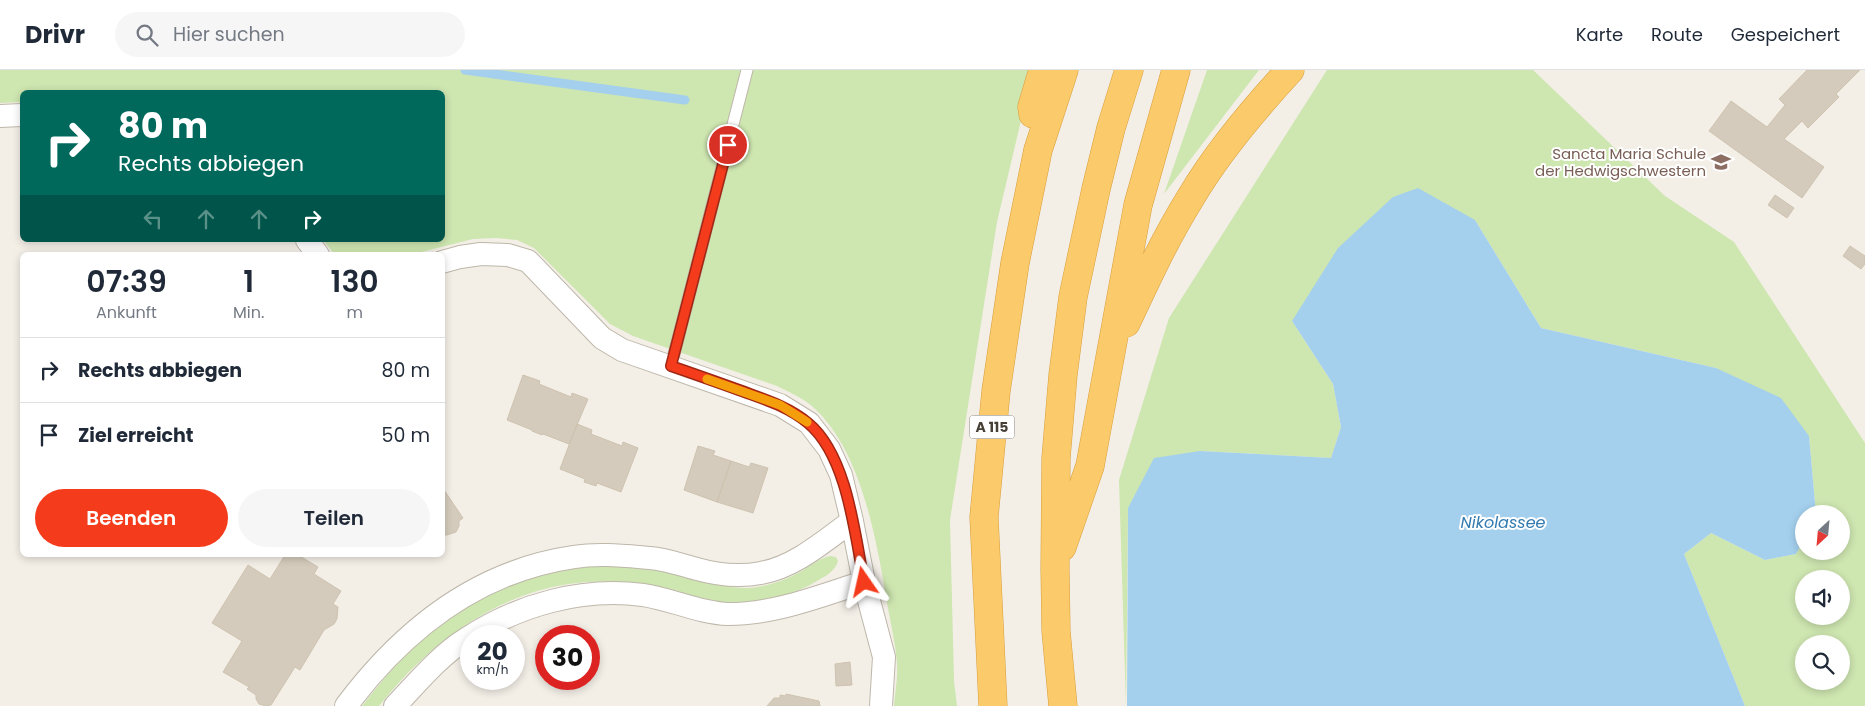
<!DOCTYPE html>
<html lang="de">
<head>
<meta charset="utf-8">
<style>
  body { margin:0; font-family:Poppins,sans-serif; background:#f6f6f7; color:#1f2937; height:100vh; display:flex; flex-direction:column; font-size:19px; white-space:nowrap }
  * { box-sizing:border-box; margin:0 }
  p { font-size:16px; color:#747a83 }
  .icon { flex:none; width:28px; height:28px; fill:none; stroke:currentColor; stroke-width:2; stroke-linecap:round; stroke-linejoin:round }
  .map { position:relative; flex:1; overflow:hidden }
  .sheet { position:absolute; left:20px; top:182px; width:425px; height:305px; display:flex; flex-direction:column; background:#fff; border-radius:8px; box-shadow:0 2px 8px #0003 }
  .sheet>* { flex:none }
  .hud { position:absolute; left:20px; top:20px; width:425px; height:152px; border-radius:8px; box-shadow:0 2px 8px #0003; background:#00695c; color:#fff; overflow:hidden }
  .needle { width:32px; rotate:206deg }
  .fabs { position:absolute; left:1795px; top:435px; display:grid; gap:10px }
  .fabs a { display:grid; place-items:center; width:55px; height:55px; border-radius:50%; background:#fff; box-shadow:0 2px 8px #0003; font-size:25px }
  .speed { position:absolute; left:460px; top:555px; display:flex; gap:10px; font-size:25px; font-weight:700; text-align:center }
  .speed>* { display:grid; place-content:center; width:65px; height:65px; border-radius:50%; background:#fff; box-shadow:0 2px 8px #0003; line-height:1 }
  .speed small { font-size:12px; font-weight:400 }
  .speed .limit { border:8px solid #d22; background:#fff; color:#111 }
  .pin { position:absolute; display:grid; place-items:center; width:42px; height:42px; color:#fff; margin:-21px; border:2px solid #fff; border-radius:50%; box-shadow:0 1px 5px #0007 }
  .me { position:absolute; width:55px; margin:-28px; rotate:349deg; stroke-linejoin:round; filter:drop-shadow(0 0 4px #0008) }
  .turn { display:flex; align-items:center; gap:18px; height:105px; padding:0 15px; font-size:22px }
  .turn .icon { width:65px; height:65px; stroke-width:2.5 }
  .turn b { display:block; font-size:35px; line-height:42px }
  .lanes { display:flex; align-items:center; height:48px; padding:0 15px; background:#0003; justify-content:center; gap:25px; direction:ltr }
  .lanes .off { opacity:.35 }
  .eta { display:flex; justify-content:space-evenly; align-items:center; height:85px; text-align:center }
  .eta b { font-size:30px; font-weight:600; line-height:35px }
  .primary-button { display:flex; gap:10px; margin-top:auto; padding:10px 15px }
  .primary-button a { flex:1; height:58px; border-radius:30px; background:#f43c1d; color:#fff; font-size:20px; font-weight:600; line-height:58px; text-align:center }
  .primary-button a+a { background:#f6f6f7; color:#1f2937 }
  ul { padding:0; list-style:none }
  li { display:flex; align-items:center; gap:15px; height:65px; padding:0 15px; border-top:1px solid #e0e1e3 }
  li div { flex:1 }
  li b { display:block; font-size:19px }
  li em { font-style:normal }
  header { display:flex; align-items:center; gap:30px; box-sizing:border-box; height:70px; padding:0 25px; background:#fff; border-bottom:1px solid #e0e1e3 }
  header strong { font-size:24px }
  nav { display:flex; gap:28px; margin-inline-start:auto; font-size:18px }
  .search { width:350px; height:45px; background:#f6f6f7; display:flex; align-items:center; gap:12px; box-sizing:border-box; padding:0 18px; border-radius:28px; color:#747a83; font-size:19px }
  .map>svg:first-child { display:block }
  .green { fill:#cee6b0; fill-rule:evenodd }
  .water { fill:#a4d0ee }
  .lines { fill:none; stroke-linecap:round; stroke-linejoin:round }
  .stream { stroke:#a4d0ee; stroke-width:9 }
  .building { fill:#d4cbbc; stroke:#cfc3b0 }
  .lane-casing { stroke:#beb7aa; stroke-width:13 }
  .street-casing { stroke:#beb7aa; stroke-width:24 }
  .highway-casing { stroke:#d99e3b; stroke-width:29 }
  .lane { stroke:#fff; stroke-width:11 }
  .street { stroke:#fff; stroke-width:22 }
  .highway { stroke:#faca6b; stroke-width:28 }
  .route-casing { stroke:#9f2713; stroke-width:12 }
  .route { stroke:#f43c1d; stroke-width:9 }
  .slow { stroke:#f59e0b; stroke-width:9 }
  .labels { text-anchor:middle; dominant-baseline:central; stroke-width:4; stroke-linejoin:round; paint-order:stroke }
  .shield { fill:#fff; stroke:#7e7972; stroke-width:1 }
  .shield-label { font-size:14px; font-weight:bold; fill:#463f36 }
  .education-label { font-size:15px; fill:#785e54; stroke:#fff; text-anchor:end }
  .water-label { font-size:16px; font-style:italic; fill:#327aaf; stroke:#fff }
</style>
</head>
<body>
<header>
<strong>Drivr</strong>
<div class="search"><svg class="icon" aria-label="search" viewBox="0 0 24 24"><circle cx="10" cy="10" r="6"/><path d="M15 15l6 6"/></svg>Hier suchen</div>
<nav><a>Karte</a><a>Route</a><a>Gespeichert</a></nav>
</header>
<div class="map">
<svg width="1865" height="636" viewBox="0 0 1865 636">
  <rect width="100%" height="100%" fill="#f3efe7"/>
  <path class="green" d="M0,0H1033L997,152L950,450L954,611L957,636H894C895,622 898,608 897,594C896,575 891,556 888,538C877,474 863,382 813,337C803,328 789,322 777,316L633,266L610,254L534,178L517,170L496,168L473,169L410,185H335L323,170H442V22H22V32L0,33Z
    M1207,0H1259L1164,124Z
    M1327,0H1533L1665,126L1734,172L1865,373V636H1745L1684,484L1711,463L1765,490L1796,484L1804,470V481H1841V444H1816L1809,366L1716,298L1541,258L1475,150L1292,251L1333,314L1341,357L1331,388L1200,381L1128,438L1126,636L1119,410L1169,248ZM1804,509H1841V546H1804ZM1804,574H1841V611H1804Z
    M830,486L836,487L838,491C835,502 825,506 817,511C783,531 745,538 707,529C691,526 676,519 660,517C630,512 599,509 569,514C493,525 426,576 379,636H362C384,608 408,579 437,556C491,514 562,491 631,497C654,499 676,504 698,509C715,513 732,519 750,518C768,516 784,511 800,502C810,496 818,489 830,486Z"/>
  <path class="water" d="M1418,118L1475,150L1541,258L1716,298L1781,328L1809,366L1816,444H1804V470L1796,484L1765,490L1711,463L1684,484L1745,636H1127L1128,438L1154,388L1200,381L1331,388L1341,357L1333,314L1292,251L1338,178L1393,127Z"/>
  <g class="lines">
    <path class="stream" d="M465,0L685,30"/>
  </g>
  <path class="building" d="M1807,0H1860L1836,24L1839,27L1808,58L1802,51L1784,69L1824,97L1802,128L1709,61L1731,31L1767,57L1785,35L1779,29Z
    M1775,125L1794,138L1787,148L1768,135Z
    M1850,176L1865,186V194L1861,199L1843,186Z
    M523,305L540,311L539,314L571,327L572,323L588,329L569,374L543,364L542,365L532,361V360L507,350Z
    M577,354L592,360L591,364L622,376L623,372L638,378L621,422L597,413L596,416L584,412L585,409L560,399Z
    M698,376L715,381L713,385L731,391L717,432L684,420Z
    M731,391L749,397L751,393L768,398L753,443L717,432Z
    M442,417L463,448L459,451V456L456,462L447,465H442Z
    M285,485H298L318,497L314,504L341,521L333,534L338,537L337,549L334,554L324,560L300,600L295,597L271,635L266,636L259,634L256,629V625L247,619L249,617L223,602L242,571L212,553L248,495L270,509Z
    M850,592L852,615L836,616L835,594Z
    M786,624L819,631L820,636H767L774,628H780V625L786,626Z"/>
  <g class="lines">
    <defs>
      <path id="lane" d="M671,296L747,0"/>
      <path id="street" d="M0,46L22,45
        M307,170L318,185
        M442,192L460,187L481,184L508,185L528,191L602,268L622,280L780,335L809,353L829,379L841,405L852,451L864,512L884,587L881,636
        M346,636C403,560 477,501 574,487C599,483 625,486 650,488C666,489 681,495 697,499C718,505 740,507 761,503C795,497 824,471 852,451
        M395,636C417,613 439,586 466,569C518,535 581,517 643,525C671,529 699,543 728,544C776,544 819,526 864,512"/>
      <path id="highway" d="M1033,44L1032,37L1043,0
        M1126,253C1146,210 1166,167 1191,127C1218,81 1254,39 1290,0
        M1062,477L1090,396L1138,135L1176,0
        M993,636L984,447L996,321L1015,193L1038,80L1064,0
        M1063,636L1056,561L1055,498L1056,388L1063,305L1073,227L1096,119L1111,58L1129,0"/>
    </defs>
    <use href="#lane" class="lane-casing"/>
    <use href="#street" class="street-casing"/>
    <use href="#highway" class="highway-casing"/>
    <use href="#lane" class="lane"/>
    <use href="#street" class="street"/>
    <use href="#highway" class="highway"/>
  </g>
  <g class="lines">
    <defs>
      <path id="route" d="M728,75L671,296C694,304 717,312 739,320C763,329 788,336 808,353C847,385 855,464 864,512"/>
    </defs>
    <use href="#route" class="route-casing"/>
    <use href="#route" class="route"/>
    <path class="slow" d="M707,309L780,335L807,352"/>
  </g>
  <defs>
    <symbol id="school-bare" viewBox="-9 -9 18 18"><path d="M0-5L7-2L0 1L-7-2ZM-4 1L0 2.5L4 1V4Q0 6-4 4Z" fill="#8d6e63" stroke="#fff" stroke-width="2.5" paint-order="stroke"/></symbol>
  </defs>
  <g fill-rule="evenodd">
    <use href="#school-bare" x="1707" y="78" width="28" height="28"/>
  </g>
  <g class="labels">
    <rect class="shield" x="969.5" y="345.5" width="45" height="23" rx="4"/>
    <g class="shield-label">
      <text x="992" y="357">A 115</text>
    </g>
    <g class="education-label">
      <text x="1706" y="83">Sancta Maria Schule<tspan x="1706" dy="17">der Hedwigschwestern</tspan></text>
    </g>
    <g class="water-label">
      <text x="1503" y="452">Nikolassee</text>
    </g>
  </g>
</svg>
<div class="fabs">
<a><svg class="needle" viewBox="-14 -14 28 28"><path d="M0-13l5 13h-10z" fill="#e53935"/><path d="M0 13l5-13h-10z" fill="#747a83"/></svg></a>
<a><svg class="icon" aria-label="sound" viewBox="0 0 24 24"><path d="M4 9h4l5-4v14l-5-4H4zM17 9q2 3 0 6"/></svg></a>
<a><svg class="icon" aria-label="search" viewBox="0 0 24 24"><circle cx="10" cy="10" r="6"/><path d="M15 15l6 6"/></svg></a>
</div>
<div class="speed"><div>20<small>km/h</small></div><div class="limit">30</div></div>
<div class="pin" style="left:728px;top:75px;background:#d93025"><svg class="icon" aria-label="arrive" viewBox="0 0 24 24"><path d="M6 21V4h12l-3 4 3 4H6"/></svg></div>
<svg class="me" style="left:864px;top:512px" viewBox="-20 -20 40 40"><path d="M0-17L14 15 0 8-14 15z" fill="#f43c1d" stroke="#fff" stroke-width="4"/></svg>
<div class="hud">
<div class="turn"><svg class="icon" aria-label="right" viewBox="0 0 24 24"><path d="M7 20v-9h11M14 6l5 5-5 5"/></svg><div><b>80 m</b>Rechts abbiegen</div></div>
<div class="lanes"><svg class="icon off" aria-label="left" viewBox="0 0 24 24"><path d="M17 20v-9H6M10 6l-5 5 5 5"/></svg><svg class="icon off" aria-label="ahead" viewBox="0 0 24 24"><path d="M12 20V5M6 11l6-6 6 6"/></svg><svg class="icon off" aria-label="ahead" viewBox="0 0 24 24"><path d="M12 20V5M6 11l6-6 6 6"/></svg><svg class="icon" aria-label="right" viewBox="0 0 24 24"><path d="M7 20v-9h11M14 6l5 5-5 5"/></svg></div>
</div>
<section class="sheet">
<div class="eta">
<div><b>07:39</b><p>Ankunft</p></div>
<div><b>1</b><p>Min.</p></div>
<div><b>130</b><p>m</p></div>
</div>
<ul>
<li><svg class="icon" aria-label="right" viewBox="0 0 24 24"><path d="M7 20v-9h11M14 6l5 5-5 5"/></svg><div><b>Rechts abbiegen</b></div><em>80 m</em></li>
<li><svg class="icon" aria-label="arrive" viewBox="0 0 24 24"><path d="M6 21V4h12l-3 4 3 4H6"/></svg><div><b>Ziel erreicht</b></div><em>50 m</em></li>
</ul>
<div class="primary-button"><a>Beenden</a><a>Teilen</a></div>
</section>
</div>
</body>
</html>
